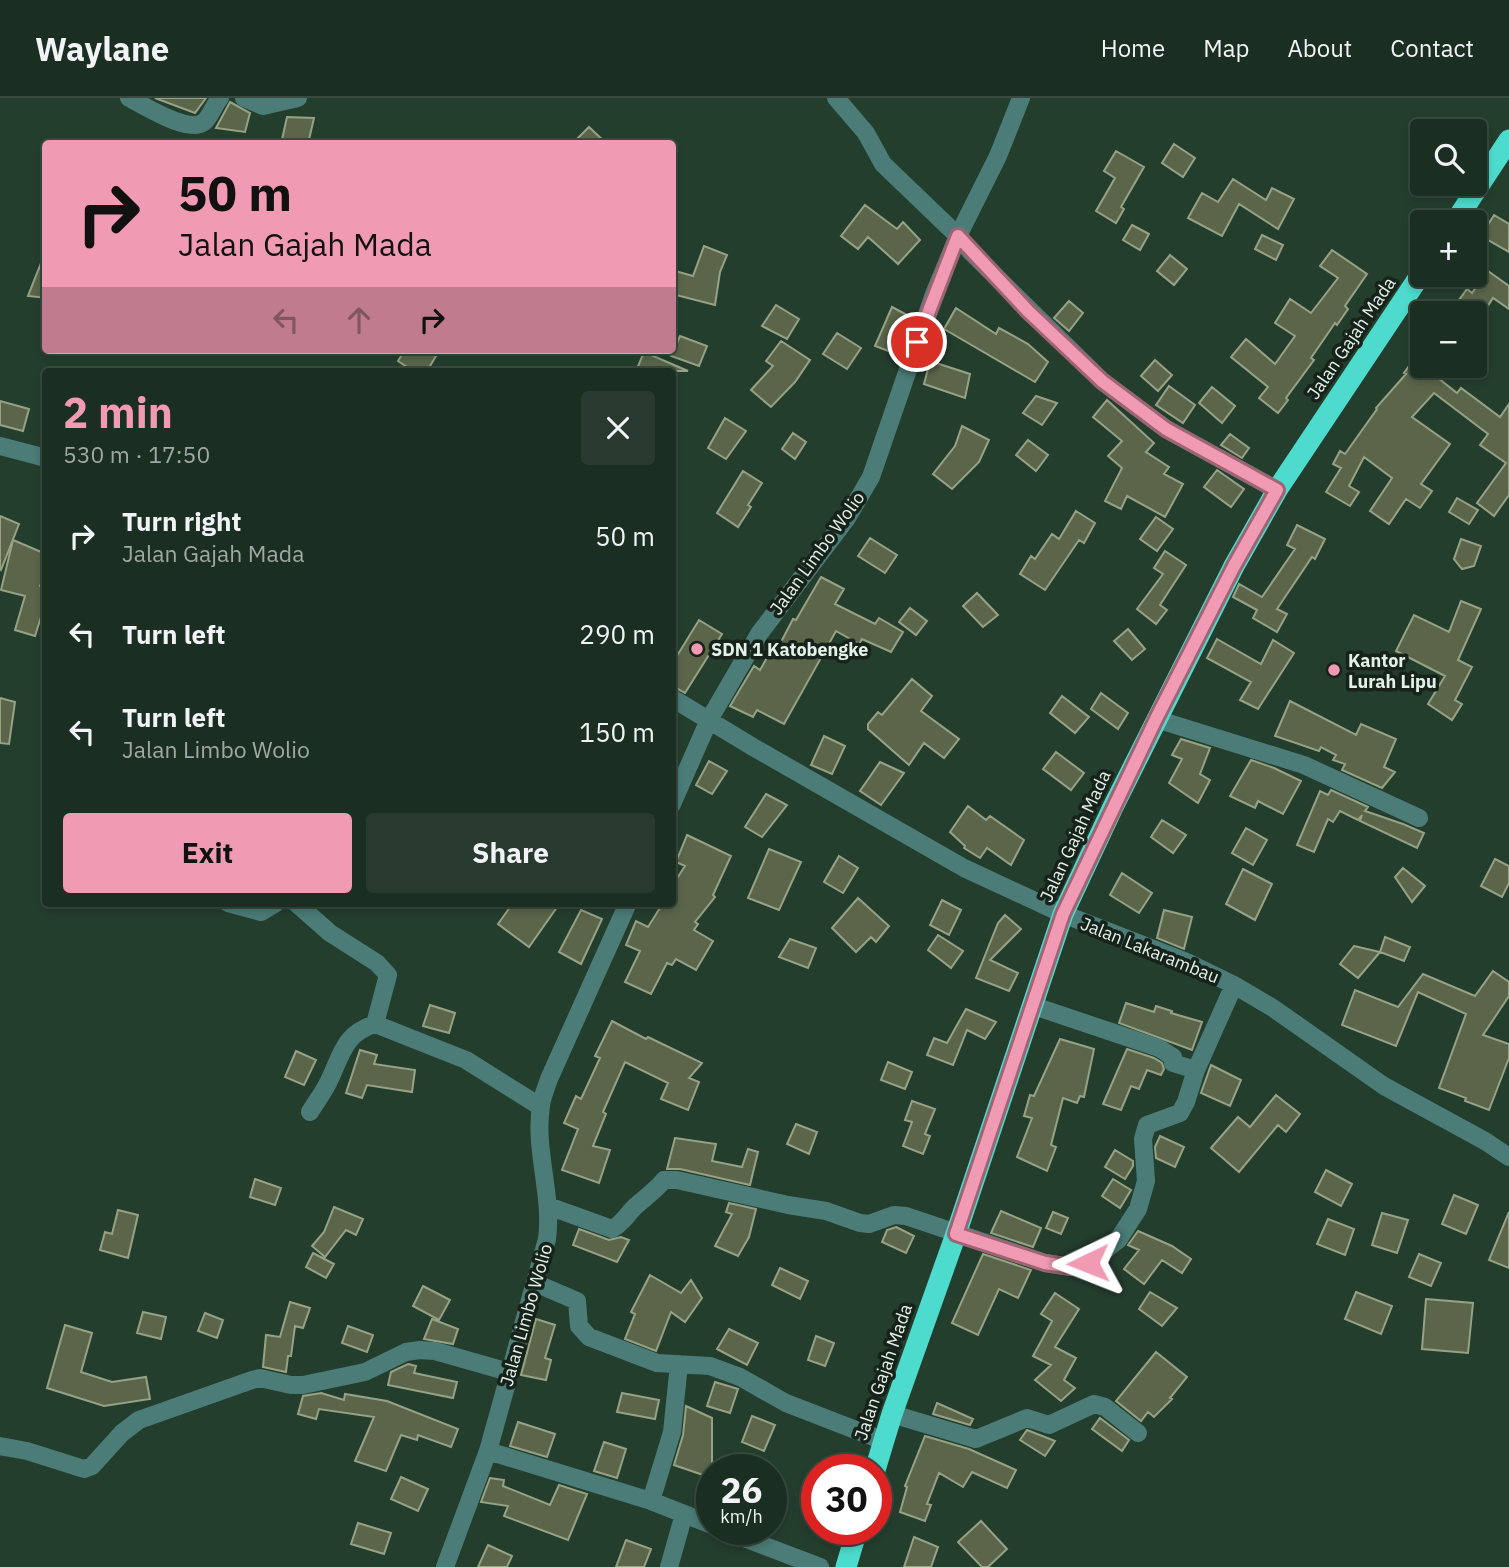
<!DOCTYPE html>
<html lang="en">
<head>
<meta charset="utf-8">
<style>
  body { margin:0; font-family:"IBM Plex Sans",sans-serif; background:#283a2f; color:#f1f3f6; height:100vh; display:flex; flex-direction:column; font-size:26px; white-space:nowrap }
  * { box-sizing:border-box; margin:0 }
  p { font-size:23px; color:#a0a8a5 }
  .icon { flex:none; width:38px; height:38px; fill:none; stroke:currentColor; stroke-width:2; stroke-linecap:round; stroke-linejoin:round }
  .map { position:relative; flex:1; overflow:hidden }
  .sheet { position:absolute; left:42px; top:270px; width:634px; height:539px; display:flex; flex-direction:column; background:#1b2e22; border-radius:7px; box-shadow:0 4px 10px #0003,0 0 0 2px #394a40 }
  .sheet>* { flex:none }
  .banner { position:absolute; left:42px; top:42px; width:634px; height:214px; border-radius:7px; box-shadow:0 4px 10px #0003,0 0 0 2px #394a40; background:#f19ab3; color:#111; overflow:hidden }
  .tools { position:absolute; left:1410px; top:21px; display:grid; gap:14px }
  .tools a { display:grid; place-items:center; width:77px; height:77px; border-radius:7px; background:#1b2e22; box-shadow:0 4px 10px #0003,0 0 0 2px #394a40; font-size:35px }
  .speed { position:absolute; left:696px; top:1356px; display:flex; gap:14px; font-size:35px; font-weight:700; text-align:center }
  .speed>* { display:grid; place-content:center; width:91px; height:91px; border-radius:50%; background:#1b2e22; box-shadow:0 4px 10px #0003,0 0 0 2px #394a40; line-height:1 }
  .speed small { font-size:18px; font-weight:400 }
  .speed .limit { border:10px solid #d22; background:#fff; color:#111 }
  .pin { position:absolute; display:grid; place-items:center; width:60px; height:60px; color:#fff; margin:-30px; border:4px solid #fff; border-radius:50%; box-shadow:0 2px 7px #0007 }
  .me { position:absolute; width:77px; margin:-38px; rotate:268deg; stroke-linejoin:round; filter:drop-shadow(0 0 5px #0008) }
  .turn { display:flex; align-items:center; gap:24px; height:147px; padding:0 21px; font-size:32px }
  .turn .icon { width:91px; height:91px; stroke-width:2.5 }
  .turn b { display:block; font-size:49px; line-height:60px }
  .lanes { display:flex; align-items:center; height:66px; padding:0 21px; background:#0003; justify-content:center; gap:35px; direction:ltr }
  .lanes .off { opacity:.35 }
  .round { display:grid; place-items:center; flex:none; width:74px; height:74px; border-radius:7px; background:#283a2f }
  .summary { display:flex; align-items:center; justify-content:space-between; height:119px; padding:0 21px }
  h1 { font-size:42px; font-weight:700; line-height:52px; color:#f19ab3 }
  .action { display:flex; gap:14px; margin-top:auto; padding:14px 21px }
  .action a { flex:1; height:80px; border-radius:7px; background:#f19ab3; color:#111; font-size:28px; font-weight:700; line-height:80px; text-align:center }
  .action a+a { background:#283a2f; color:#f1f3f6 }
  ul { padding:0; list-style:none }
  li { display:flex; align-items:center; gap:21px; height:98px; padding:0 21px }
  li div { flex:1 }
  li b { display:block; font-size:26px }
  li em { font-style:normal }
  header { display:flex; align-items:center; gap:42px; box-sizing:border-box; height:98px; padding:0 35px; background:#1b2e22; border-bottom:2px solid #394a40 }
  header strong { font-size:33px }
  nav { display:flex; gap:38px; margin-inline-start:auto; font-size:24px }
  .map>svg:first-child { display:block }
  .building { fill:#5a654a; stroke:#97a285; stroke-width:2 }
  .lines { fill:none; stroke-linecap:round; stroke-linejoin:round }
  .minor { stroke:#4b7c77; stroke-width:18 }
  .highway { stroke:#4ddbce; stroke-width:21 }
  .route-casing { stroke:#9d6474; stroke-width:18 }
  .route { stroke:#f19ab3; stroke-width:12 }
  .poi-dot { fill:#f19ab3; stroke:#16221a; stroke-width:2.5 }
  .labels { text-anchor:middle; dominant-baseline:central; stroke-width:7; stroke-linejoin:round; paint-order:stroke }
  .street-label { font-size:18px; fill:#e3f2e8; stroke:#16221a }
  .poi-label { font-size:18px; font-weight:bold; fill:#e3f2e8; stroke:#16221a; text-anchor:start }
</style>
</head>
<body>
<header>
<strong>Waylane</strong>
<nav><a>Home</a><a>Map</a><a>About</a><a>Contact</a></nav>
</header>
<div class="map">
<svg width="1509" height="1469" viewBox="0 0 1509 1469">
  <rect width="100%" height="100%" fill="#243e2e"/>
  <path class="building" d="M155,0H206L195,15Z
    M230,4L250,15L245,34L216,30Z
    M287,19L314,20L308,46H281Z
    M589,29L607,46H572Z
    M1174,46L1195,60L1183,79L1162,65Z
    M1116,53L1144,69L1121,109L1124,111L1116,125L1096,113L1115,80L1104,73Z
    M1233,81L1266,102L1272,90L1294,101L1278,131L1239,106L1222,138L1188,120L1202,95L1218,104Z
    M865,107L897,131L903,124L920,142L898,166L868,139L858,151L841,138Z
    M1494,117L1509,126V154L1481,138Z
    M1132,127L1149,136L1140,152L1123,142Z
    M1262,137L1283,147L1276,162L1255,151Z
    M704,148L727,157L720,174L715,207L672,196V172L693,178Z
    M1332,152L1367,176L1345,208L1348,211L1337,227L1335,225L1311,260L1314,262L1286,300L1288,302L1278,315L1259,300L1268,289L1231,259L1246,241L1275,266L1295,238L1275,225L1290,201L1311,215L1338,180L1320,168Z
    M45,155L46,200L28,198Z
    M1170,157L1187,171L1174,187L1157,173Z
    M1488,173L1509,188V211L1493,200L1478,223L1475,221V215H1468L1456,206L1467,191L1472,195Z
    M1069,203L1083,215L1069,233L1054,220Z
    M776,207L799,221L787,241L762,228Z
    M892,209L909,218L891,254L875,248Z
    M956,210L996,236L999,230L1028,246L1048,264L1035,284L944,231Z
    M837,235L861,250L847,271L823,256Z
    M680,238L707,248L699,268L671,258Z
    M781,243L810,262L795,284L771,309L751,292L773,268L766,263Z
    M1423,249V268L1457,295L1461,290L1500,319L1509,306V397L1494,418L1477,405L1506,365L1480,347L1488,336L1434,295L1412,319L1450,346L1421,386L1432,393L1420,410L1406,401L1389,426L1370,413L1392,380L1364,359L1349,388L1359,394L1350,408L1326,394L1341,370L1333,366L1340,353L1345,356L1377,311L1376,310L1406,276L1404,275Z
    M405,252H426L436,258L427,273H413L398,263Z
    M644,254L688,273H636Z
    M1155,262L1172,277L1158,293L1141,278Z
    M930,263L970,276L965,300L924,286Z
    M1169,288L1195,307L1183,325L1156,307Z
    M1212,289L1235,308L1222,325L1199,305Z
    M1036,298L1057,305L1042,327L1023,315Z
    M1107,302L1154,345L1146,354L1169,369L1164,376L1183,386L1165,419L1127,398L1121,411L1105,403L1122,370L1108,358L1122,343L1093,319Z
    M0,303L29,311L23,333L0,327Z
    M725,320L746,333L726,361L708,350Z
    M962,328L989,342L979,364L952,391L933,376L955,348Z
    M793,335L806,344L795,361L782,351Z
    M1230,336L1249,350L1242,360L1221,347Z
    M1028,342L1048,357L1036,373L1016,357Z
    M1217,372L1244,391L1231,409L1204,389Z
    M743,373L762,385L748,407L751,409L738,429L717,415Z
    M1457,400L1478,412L1469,426L1449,414Z
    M1076,413L1095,425L1084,445L1079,442L1045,492L1020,476L1031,458L1035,461L1052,436L1059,441Z
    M0,418L19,426L1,472L0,471Z
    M1156,419L1173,431L1157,453L1140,441Z
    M1297,427L1325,441L1315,461L1312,459L1277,511L1287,516L1277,534L1253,520L1257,512L1233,499L1239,486L1262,499L1295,451L1287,447Z
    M870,440L897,457L885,475L858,458Z
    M1461,441L1481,448L1474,468L1462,471L1454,461Z
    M13,442L46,456V475L40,488L46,490V503L35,538L15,532L25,498L1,492Z
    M1165,453L1186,467L1160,507L1167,512L1156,526L1137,511L1163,476L1154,470Z
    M821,479L844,491L835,506L875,526L879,520L903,534L891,554L862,541L859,546L836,533L784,626L757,612L753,619L730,608L754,568L760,572L776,544L780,546L793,521L796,522Z
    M977,495L998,517L983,529L963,508Z
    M1461,503L1481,511L1458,562L1472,569L1455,602L1462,606L1452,622L1428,606L1445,578L1396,553L1414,517L1449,534Z
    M910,510L927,523L916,537L899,524Z
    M699,522L722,536L685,595L672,588V566Z
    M1128,531L1145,551L1132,562L1114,543Z
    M1217,541L1261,566L1273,542L1294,555L1258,611L1240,602L1251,584L1207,560Z
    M912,581L932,598L921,613L959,641L944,660L924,645L909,667L868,631V626L878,614L882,617Z
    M1101,595L1128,615L1118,631L1091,611Z
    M1062,598L1089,619L1075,635L1050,615Z
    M0,600L15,604L9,646L0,645Z
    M1290,603L1356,637L1361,626L1396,641L1384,669L1395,674L1382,690L1342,672L1345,666L1333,662L1336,657L1321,649L1319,653L1275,638Z
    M824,638L845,648L832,676L811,667Z
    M1181,641L1210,650L1200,676L1210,682L1198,705L1169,685L1182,661L1172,657Z
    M1056,654L1084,675L1071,692L1043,671Z
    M1251,662L1274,670L1301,683L1283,716L1258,703L1255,710L1230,698Z
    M709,663L727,673L712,696L696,687Z
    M880,664L904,675L881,707L860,693Z
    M1331,692L1368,709L1365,713L1403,726L1424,735L1417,750L1360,723L1362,717L1358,722L1340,713L1333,724L1328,721L1314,754L1297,747L1320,693L1328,697Z
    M766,696L787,707L762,739L745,729Z
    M968,708L986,722L990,718L1024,742L1011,767L987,750L980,760L964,750L965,748L950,734Z
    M1162,722L1186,737L1173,755L1151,739Z
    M1246,730L1267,742L1253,767L1232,755Z
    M687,737L731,758L713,797L715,799L695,824L698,826L694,832L713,843L696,872L676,861L672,867L667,865L651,896L625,884L640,853L626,847L636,823L648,829L663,805H672V788L685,768L676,764Z
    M769,751L801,764L779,812L748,800Z
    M839,758L858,770L843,795L824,784Z
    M1495,761L1509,768V785L1502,799L1481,788Z
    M1403,770L1425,788L1412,804L1395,779Z
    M1243,771L1272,786L1255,822L1226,806Z
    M1122,775L1152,795L1139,815L1110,797Z
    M858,800L889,828L876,844L871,839L856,854L832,830Z
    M942,802L961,812L949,837L930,827Z
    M513,805H560L529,849L498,826Z
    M581,812L602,821L581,866L559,854Z
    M1164,812L1192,819L1184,851L1157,840Z
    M1005,817L1021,831L990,862L1018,875L1009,893L976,880L998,825Z
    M938,837L963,853L951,870L928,852Z
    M1385,839L1410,849L1404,863L1380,854Z
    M790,841L816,850L808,870L779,859Z
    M1354,848L1380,854L1358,880L1340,866Z
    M1493,873L1509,884V898L1483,937L1509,946V960L1489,1012L1465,1003L1466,1000L1439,990L1466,916L1418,894L1396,948L1342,927L1355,892L1398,909L1423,876L1475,898Z
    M1126,905L1154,914L1156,908L1172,913L1171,915L1202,924L1192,952L1119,925Z
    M430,907L455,915L449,935L423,928Z
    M966,911L996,924L985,941L967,932L953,967L927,957L934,940L947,945Z
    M612,923L646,941L648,939L702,965L689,980L699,984L688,1012L661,1001L668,985L625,964L603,1014L606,1016L593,1048L610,1052L599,1085L562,1072L578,1031L564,1025L576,998L581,1001L600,960L595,958Z
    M1060,941L1094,951L1084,999L1080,998L1077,1005L1063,1000L1051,1047L1056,1049L1047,1073L1017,1059L1032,1020L1024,1018L1030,997L1034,998Z
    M1127,951L1154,960L1162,965L1164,971L1161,977L1147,972L1139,991L1131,988L1121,1012L1103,1006Z
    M360,952L377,957L374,966L415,972L412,994L367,987L362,1000L346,995Z
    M296,953L316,962L304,987L285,979Z
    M888,964L912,974L905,991L881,982Z
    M1211,967L1241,982L1230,1008L1201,995Z
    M1276,997L1300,1016L1286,1034L1278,1027L1239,1074L1211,1050L1238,1019L1250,1029Z
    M912,1003L935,1011L925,1036L930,1038L923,1056L903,1048L912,1024L905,1022Z
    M796,1026L817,1034L809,1056L787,1046Z
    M1160,1038L1184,1049L1175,1069L1156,1060L1155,1049Z
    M675,1040L716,1046L712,1063L742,1069L748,1051L758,1054L750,1087L680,1071H667Z
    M1115,1052L1133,1063V1068L1125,1081L1105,1069Z
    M1326,1072L1352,1086L1341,1108L1315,1094Z
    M255,1081L281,1090L275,1107L250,1099Z
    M1113,1081L1131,1092L1120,1110L1102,1098Z
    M1454,1097L1478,1107L1466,1136L1442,1126Z
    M729,1105L756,1111L749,1139L738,1158L715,1148L732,1116L726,1114Z
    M334,1109L363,1121L356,1137L346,1132L325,1159L312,1148L324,1134Z
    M118,1112L138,1117L128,1160L100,1152L105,1134L112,1136Z
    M1001,1113L1041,1130L1033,1149L991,1135Z
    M1053,1114L1068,1120L1061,1136L1046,1130Z
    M1509,1114V1170L1489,1162Z
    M1382,1115L1408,1122L1397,1155L1372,1147Z
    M1328,1121L1354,1131L1345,1157L1317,1146Z
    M896,1129L914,1138L906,1155L882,1144L887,1132Z
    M579,1131L609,1142L621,1139L629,1142L617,1164L573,1147Z
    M1138,1133L1172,1148L1191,1161L1182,1175L1162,1162L1144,1186L1124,1171L1139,1152L1128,1147Z
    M313,1155L334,1166L326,1180L306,1169Z
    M983,1156L1031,1172L1018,1200L999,1191L978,1237L952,1225Z
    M1419,1156L1441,1165L1431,1188L1409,1179Z
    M780,1170L808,1183L800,1201L772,1187Z
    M650,1177L681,1195L691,1182L702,1200L685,1224L671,1214L656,1253L625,1241L635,1216L631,1214Z
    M423,1188L450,1202L439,1222L413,1208Z
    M1150,1194L1177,1210L1162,1228L1139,1211Z
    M1356,1194L1392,1208L1381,1236L1345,1221Z
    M1055,1195L1079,1211L1055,1249L1076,1260L1064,1282L1075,1290L1061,1303L1035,1282L1051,1267L1033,1258L1052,1223L1041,1216Z
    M1426,1201L1473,1205L1468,1255L1422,1251Z
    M290,1204L310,1210L303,1230L295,1228L291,1258H288L286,1274L263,1269L266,1237L280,1239Z
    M143,1214L166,1219L161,1241L137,1235Z
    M205,1215L223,1222L217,1240L198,1233Z
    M432,1221L458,1231L453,1246L424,1241Z
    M536,1221L555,1227L545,1260L551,1262L546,1282L521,1277Z
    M65,1227L92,1235L81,1274L112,1284L146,1279L150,1301L104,1308L47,1290Z
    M348,1228L373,1237L367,1254L342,1245Z
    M729,1231L758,1245L747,1267L717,1251Z
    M816,1238L834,1245L825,1268L808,1262Z
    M1156,1254L1187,1279L1170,1300L1172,1301L1154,1319L1148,1314L1141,1323L1116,1303Z
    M408,1266L416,1268L414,1275L457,1284L453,1300L388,1287L391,1274Z
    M715,1284L738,1291L730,1315L707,1308Z
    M321,1295L344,1302L345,1296L387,1303L458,1331L451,1349L418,1337L417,1342L401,1337L386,1373L355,1363L374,1319L319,1311L316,1321L298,1316L303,1298Z
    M622,1295L659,1302L655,1321L617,1314Z
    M937,1305L973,1321L970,1327L933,1316Z
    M686,1308L712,1320V1380L674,1367L683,1337Z
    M752,1318L775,1327L764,1353L742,1344Z
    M1100,1320L1129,1342L1122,1353L1092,1331Z
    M518,1324L555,1336L547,1359L510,1348Z
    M1027,1332L1055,1343L1045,1358L1020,1342Z
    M925,1338L969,1351L1016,1372L1007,1390L972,1374L963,1389L939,1375L927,1406L931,1407L925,1423L900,1414L907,1389L905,1388Z
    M604,1344L626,1351L617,1380L594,1373Z
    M401,1379L428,1391L418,1413L391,1401Z
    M490,1380L504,1382L503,1388L550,1407L559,1387L587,1396L568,1442L504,1418L508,1408L481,1404Z
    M981,1423L1007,1451L988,1469H982L958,1444Z
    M358,1425L391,1435L384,1456L351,1446Z
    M914,1439L938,1449L931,1469H904Z
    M626,1442L651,1451L644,1469H616Z
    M488,1447L512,1458L507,1469H478Z"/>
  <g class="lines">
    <path class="minor" d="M129,0C145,8 188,36 204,24C210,19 214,7 220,0
      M244,0L263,8L298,0
      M836,0L866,35L883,66L958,138L970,153L1102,283L1166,331L1277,392
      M0,348L46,360
      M672,600L753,649L964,770L1063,816L1189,865L1234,887L1273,910L1384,988L1485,1043L1509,1059
      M1156,621L1304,667L1419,720
      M672,706L709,622L759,536L847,420L871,379L934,196L958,138L998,58L1021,0
      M228,805L261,814L276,805
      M296,805L330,835L377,865L388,877L375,926
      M1031,907L1159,950L1173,959V965L1196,972
      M310,1014C316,1004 323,995 328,985C342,957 343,936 375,926L466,962L541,1009
      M548,1108L612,1131C624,1125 628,1114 638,1106C647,1098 656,1092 664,1082H677L788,1107L826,1113L860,1125L869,1126L894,1117L906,1118L1045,1165L1071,1169L1088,1165L1118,1142L1138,1111L1146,1083L1143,1041L1147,1027L1180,1015L1186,1004L1196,972L1234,887
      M535,1185L577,1203L579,1228L589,1239L657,1265L710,1268L740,1279L786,1305L884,1343
      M892,1316L976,1341L1027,1320L1049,1327L1094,1306L1105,1309L1138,1335
      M0,1348L27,1353L84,1371L92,1368L122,1335L139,1322L252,1282L260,1280L291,1287H303L365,1274L406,1254L420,1252L435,1253L509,1274
      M488,1353L651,1403L712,1427
      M651,1403L672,1334L679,1266
      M723,1432L820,1469
      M445,1469L488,1353L547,1141C553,1097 534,1052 541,1008C542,999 546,990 549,981L628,805
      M669,1469L684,1416"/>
    <path class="highway" d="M1455,124L1509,42
      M875,1372L892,1316L956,1136L1063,816L1113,709L1234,468L1277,392L1423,173
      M846,1469L857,1432"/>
  </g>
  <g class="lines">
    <defs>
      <path id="route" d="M917,244L958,138L1028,213L1102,283L1166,331L1277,392L1234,468L1156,621L1063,816L956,1136L1045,1165L1071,1169L1088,1165"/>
    </defs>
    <use href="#route" class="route-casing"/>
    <use href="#route" class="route"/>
  </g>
  <g class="poi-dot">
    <circle cx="697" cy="551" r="7"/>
    <circle cx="1334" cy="572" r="7"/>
  </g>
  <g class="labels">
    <g class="street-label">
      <text transform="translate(1351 240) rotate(-56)">Jalan Gajah Mada</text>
      <text transform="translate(817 455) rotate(-54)">Jalan Limbo Wolio</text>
      <text transform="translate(1075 738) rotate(-65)">Jalan Gajah Mada</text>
      <text transform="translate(1150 852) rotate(22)">Jalan Lakarambau</text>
      <text transform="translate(526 1217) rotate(-74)">Jalan Limbo Wolio</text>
      <text transform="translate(883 1274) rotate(-71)">Jalan Gajah Mada</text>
    </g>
    <g class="poi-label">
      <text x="711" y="551">SDN 1 Katobengke</text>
      <text x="1348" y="562">Kantor<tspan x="1348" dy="21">Lurah Lipu</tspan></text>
    </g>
  </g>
</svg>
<div class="tools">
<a><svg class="icon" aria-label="search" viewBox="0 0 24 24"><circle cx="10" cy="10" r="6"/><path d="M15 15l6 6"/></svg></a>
<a>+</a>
<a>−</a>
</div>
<div class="speed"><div>26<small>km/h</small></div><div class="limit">30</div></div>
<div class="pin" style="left:917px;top:244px;background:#d93025"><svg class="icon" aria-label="arrive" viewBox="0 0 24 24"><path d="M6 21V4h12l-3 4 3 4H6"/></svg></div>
<svg class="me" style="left:1088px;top:1165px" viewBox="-20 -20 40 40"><path d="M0-17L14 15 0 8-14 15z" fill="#f19ab3" stroke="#fff" stroke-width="4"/></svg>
<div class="banner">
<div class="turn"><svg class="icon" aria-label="right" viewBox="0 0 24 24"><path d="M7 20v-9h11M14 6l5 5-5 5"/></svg><div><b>50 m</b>Jalan Gajah Mada</div></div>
<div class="lanes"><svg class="icon off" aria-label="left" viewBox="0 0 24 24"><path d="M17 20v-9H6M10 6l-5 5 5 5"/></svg><svg class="icon off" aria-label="ahead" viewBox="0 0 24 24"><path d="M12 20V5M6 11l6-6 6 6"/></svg><svg class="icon" aria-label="right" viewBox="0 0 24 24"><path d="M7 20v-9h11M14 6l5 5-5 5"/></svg></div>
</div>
<section class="sheet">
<div class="summary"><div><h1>2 min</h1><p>530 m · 17:50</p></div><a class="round"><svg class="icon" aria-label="close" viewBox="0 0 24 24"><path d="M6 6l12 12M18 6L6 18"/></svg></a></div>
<ul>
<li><svg class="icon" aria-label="right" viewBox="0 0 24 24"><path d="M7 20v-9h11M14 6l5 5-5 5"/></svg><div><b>Turn right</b><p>Jalan Gajah Mada</p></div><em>50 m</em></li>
<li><svg class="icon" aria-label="left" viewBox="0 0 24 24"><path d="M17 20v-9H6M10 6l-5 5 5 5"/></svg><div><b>Turn left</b></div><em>290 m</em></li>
<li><svg class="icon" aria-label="left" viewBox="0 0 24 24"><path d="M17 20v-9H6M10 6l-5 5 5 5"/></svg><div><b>Turn left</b><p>Jalan Limbo Wolio</p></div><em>150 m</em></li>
</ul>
<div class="action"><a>Exit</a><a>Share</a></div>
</section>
</div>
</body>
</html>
